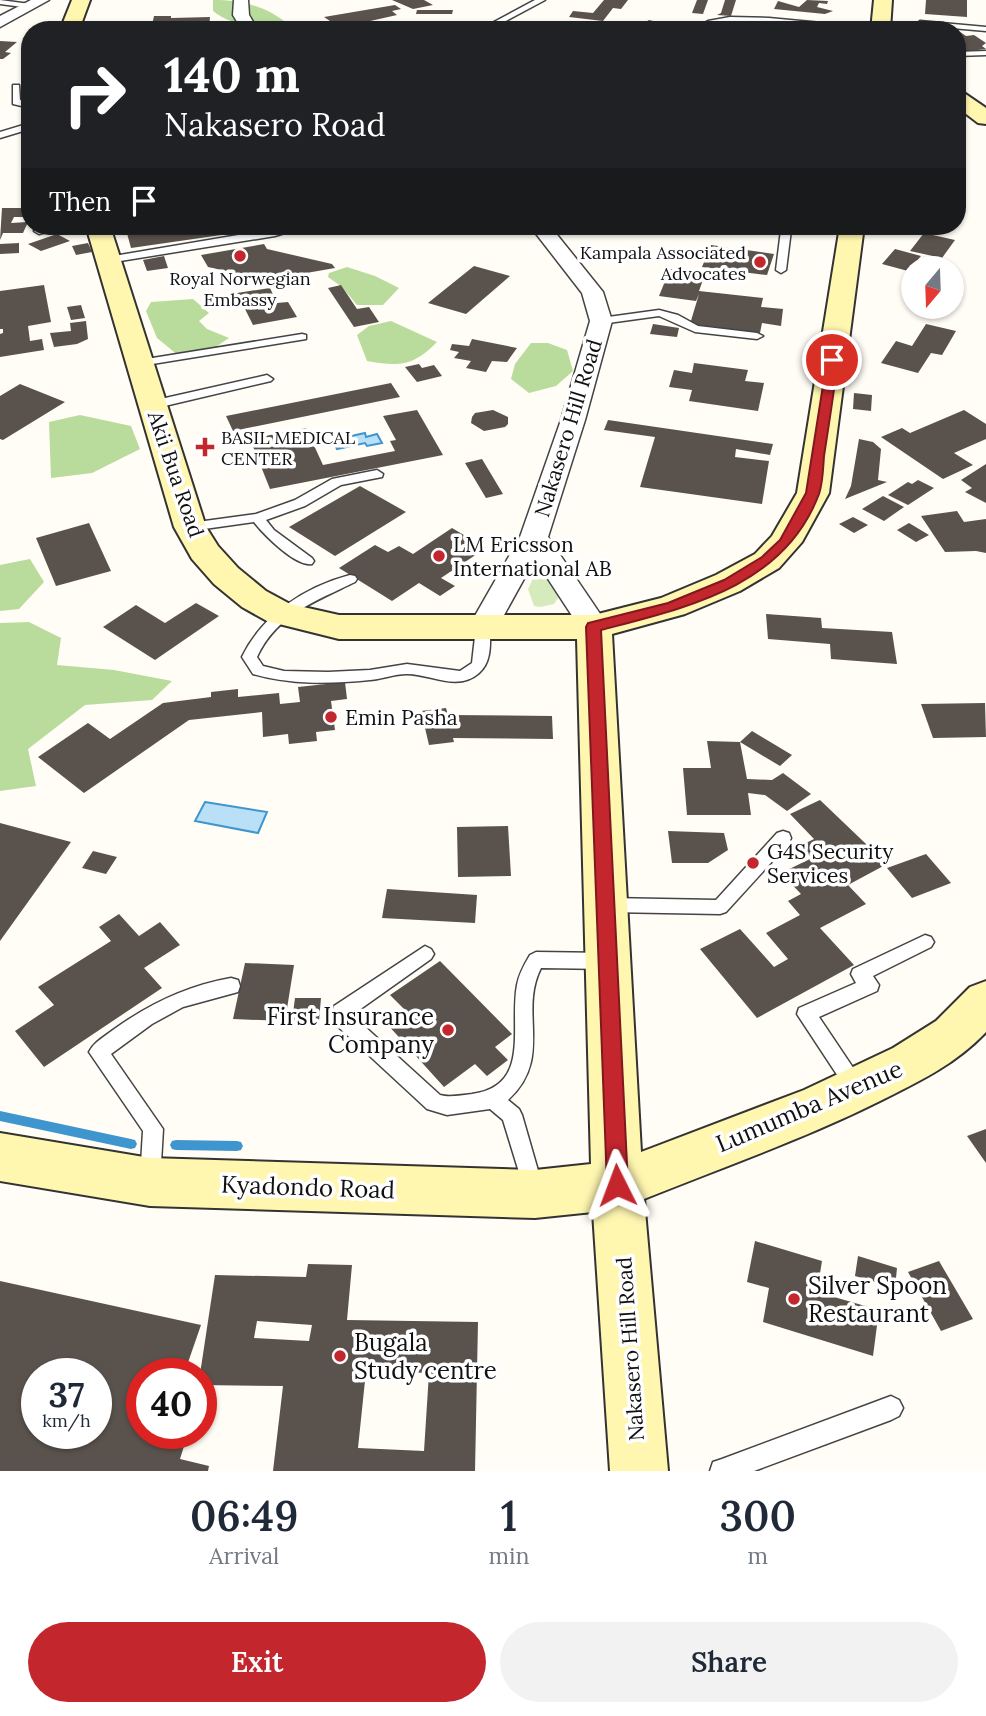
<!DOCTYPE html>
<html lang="en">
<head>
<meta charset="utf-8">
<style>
  body { margin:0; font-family:Lora,serif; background:#f2f2f3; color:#1f2937; height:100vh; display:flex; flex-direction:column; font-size:26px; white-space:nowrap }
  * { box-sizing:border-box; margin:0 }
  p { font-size:23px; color:#747a83 }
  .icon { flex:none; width:38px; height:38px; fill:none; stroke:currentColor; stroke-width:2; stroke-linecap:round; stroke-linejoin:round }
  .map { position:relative; height:1471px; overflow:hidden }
  .side { display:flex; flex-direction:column; background:#fff; flex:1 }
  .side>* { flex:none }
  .banner { position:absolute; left:21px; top:21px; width:945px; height:214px; border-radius:28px; box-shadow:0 2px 5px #0004; background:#202124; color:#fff; overflow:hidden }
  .needle { width:46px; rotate:199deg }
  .fabs { position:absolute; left:901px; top:256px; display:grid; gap:14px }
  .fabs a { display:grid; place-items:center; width:63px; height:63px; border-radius:50%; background:#fff; box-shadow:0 2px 5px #0004; font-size:35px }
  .speed { position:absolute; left:21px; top:1358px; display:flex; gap:14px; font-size:35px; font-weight:700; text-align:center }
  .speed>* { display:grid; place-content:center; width:91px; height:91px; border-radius:50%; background:#fff; box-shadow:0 2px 5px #0004; line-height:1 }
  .speed small { font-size:18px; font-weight:400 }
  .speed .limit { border:10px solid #d22; background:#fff; color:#111 }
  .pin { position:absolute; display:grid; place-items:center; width:60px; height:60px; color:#fff; margin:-30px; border:4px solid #fff; border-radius:50%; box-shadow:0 2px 7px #0007 }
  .me { position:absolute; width:77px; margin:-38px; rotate:357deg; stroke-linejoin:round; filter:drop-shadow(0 0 5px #0008) }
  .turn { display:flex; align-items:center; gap:24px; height:147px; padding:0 28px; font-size:32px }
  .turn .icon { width:91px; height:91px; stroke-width:2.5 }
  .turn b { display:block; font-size:49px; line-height:60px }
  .then { display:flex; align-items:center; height:66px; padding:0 28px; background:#0003; gap:14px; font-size:26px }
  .eta { display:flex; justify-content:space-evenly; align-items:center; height:119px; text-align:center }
  .eta b { font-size:42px; font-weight:600; line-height:49px }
  .button { display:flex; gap:14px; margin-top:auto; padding:14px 28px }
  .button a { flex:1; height:80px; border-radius:42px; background:#c4262e; color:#fff; font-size:28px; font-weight:600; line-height:80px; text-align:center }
  .button a+a { background:#f2f2f3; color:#1f2937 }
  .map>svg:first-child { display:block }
  .green { fill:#d5ebbd }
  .forest { fill:#b9dc9c }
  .water { fill:#b9e0f7; stroke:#3f96cf; stroke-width:2 }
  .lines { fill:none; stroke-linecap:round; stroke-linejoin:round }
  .stream { fill:#3f96cf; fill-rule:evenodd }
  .building { fill:#5a524d; fill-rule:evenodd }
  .lane-casing { stroke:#444; stroke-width:3 }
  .street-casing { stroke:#444; stroke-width:3 }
  .secondary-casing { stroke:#333; stroke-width:4 }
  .lane { fill:#fff; fill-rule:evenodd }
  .street { fill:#fff; fill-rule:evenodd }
  .secondary { fill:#fff6b0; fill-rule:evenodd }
  .route { fill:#c4262e; stroke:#7f191e; stroke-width:2 }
  .poi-dot { fill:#c4262e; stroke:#fff; stroke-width:2.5 }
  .labels { text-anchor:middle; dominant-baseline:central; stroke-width:7; stroke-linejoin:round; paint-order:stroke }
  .far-poi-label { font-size:18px; fill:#111; stroke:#fff; text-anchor:end }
  .street-label { font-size:21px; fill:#111; stroke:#fff }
  .poi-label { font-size:21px; fill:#111; stroke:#fff; text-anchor:start }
  .near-poi-label { font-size:24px; fill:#111; stroke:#fff; text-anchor:start }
  .near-street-label { font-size:24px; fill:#111; stroke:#fff }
</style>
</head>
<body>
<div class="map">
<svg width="986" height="1471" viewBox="0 0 986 1471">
  <rect width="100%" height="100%" fill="#fffdf5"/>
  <path class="green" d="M538,568L547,572L560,595L554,604L541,607L534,606L528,589Z"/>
  <path class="forest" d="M213,0C246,0 271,8 295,30C272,30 231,27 213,11Z
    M347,267L375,276L399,288L383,305H357L342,287L328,277L329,273Z
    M193,299L209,313L199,321L207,329L229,338L214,348L179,356L157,338L146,311L151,302Z
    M391,321L437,342C413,366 400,367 367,361L357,335L369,326Z
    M531,343H548L567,350L573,371L556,386L529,393L511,379L515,364Z
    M80,415L131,426L140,449L92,473L51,478L49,422Z
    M30,559L44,582L19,609L0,611V565Z
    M29,622L61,638L57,665L114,670L172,681L152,700L85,705L28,749L36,786L0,791V623Z"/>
  <path class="water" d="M365,433L366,437L377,434L382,443L367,446L365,443L337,449L333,440Z
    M205,802L267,812L258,833L195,821Z"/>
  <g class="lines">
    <path class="stream" d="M0,1111L131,1139L135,1140L137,1144L135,1148L131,1149L0,1121Z
      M176,1140L237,1141L241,1142L243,1146L241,1150L237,1151L176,1150L172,1149L170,1145L172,1141Z"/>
  </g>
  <path class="building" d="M392,0H424L433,5L413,9Z
    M604,0H628L621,9L613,8L603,21L569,17L573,11L593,13Z
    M697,0H708L703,14L692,13Z
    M725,0H736L731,16L717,15L721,13Z
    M807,0L828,1L827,4L819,3L817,7L833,11L825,14L774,9L778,1L799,7Z
    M926,0H967V17L925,14Z
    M395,5L401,9L392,11L397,15L357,24L353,22L336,25L324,17Z
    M417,10H453L452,14H416Z
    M154,16H171V18L210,17L209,27L151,30Z
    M649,20L686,29V30H652L638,27Z
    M957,30L966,36L974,35L986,43L982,46L986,49L960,52L957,50Z
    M0,41L17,42L5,52L11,53L3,59H0Z
    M2,208H30L26,217H14L11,223L28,222L23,233H3L0,240Z
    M125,226H276V227L131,248Z
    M596,226H651L653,230L600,233Z
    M924,233L955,240L942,258L910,251Z
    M57,234L70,241L41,251L28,244Z
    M19,243V253L0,254V244Z
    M88,243L92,252L76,255L72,246Z
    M264,244L267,249L332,264L335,268L266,280L208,267L201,255Z
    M711,245L774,254L767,275L702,267Z
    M895,249L921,256L908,271L882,264Z
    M164,256L168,268L147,271L143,260Z
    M474,266L510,276L466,314L428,303Z
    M670,269L705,274L699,291L763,298L761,307L783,309L781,326L762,323L760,333L690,324L699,294L696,301L659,296Z
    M44,285L51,322L28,326L30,341L42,339L44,350L0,357V334L3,333V329H0V291Z
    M341,285L357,309L369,307L379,322L354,327L328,288Z
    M270,288L277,303L288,302L297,317L253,325L237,293Z
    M81,305L85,318L71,320L67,307Z
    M86,321L88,339L77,344L54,347L50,333L71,331L70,323Z
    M653,324L679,328L677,337L650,334Z
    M926,324L956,331L942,355L931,353L918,373L881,363L896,341L912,346Z
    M472,339L517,348L507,362L492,361L486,372L466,368L471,361L454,358L459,352L450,350L452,344L469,346Z
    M694,363L748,370L745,381L764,383L758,411L689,401L692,390L669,387L674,370L692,373Z
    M419,364L422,368L434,365L442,376L417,382L405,367Z
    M391,383L400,397L233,431L226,416Z
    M20,384L65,402L3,440L0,439V396Z
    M854,393L872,395L871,411L853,409Z
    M417,410L443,455L270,489L250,439L306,428L323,465L395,451L390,441L396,440L383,416Z
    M493,410L508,417V424L505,427L484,431L471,423L472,417L475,413Z
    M964,410L986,424V439L954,453L973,465L943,479L881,437L902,428L910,433Z
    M608,420L773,444L770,455L736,449L735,457L769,461L762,504L640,487L655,437L604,430Z
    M859,439L873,442L881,449L878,480L887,482L845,499L851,486Z
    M482,459L503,494L486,498L465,463Z
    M986,464V503L965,492L972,488L961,480Z
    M918,480L934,488L908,505L888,495L908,482L912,484Z
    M360,486L406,512L335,556L289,527Z
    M883,496L904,507L884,521L862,509Z
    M957,511L964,522L986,519V553L976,551L945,552L921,516Z
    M853,517L868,525L854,533L839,524Z
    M89,523L111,571L56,586L36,538Z
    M909,523L929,535L916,542L897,530Z
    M452,528L486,548L441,578L455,586L440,596L419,583L392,601L339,568L375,545L388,552L399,546L413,554Z
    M196,603L219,616L155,660L103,627L136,605L165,623Z
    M766,614L821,618L822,628L892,632L897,664L831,659L830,644L768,639Z
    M345,682L347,699L331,701L335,730L316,732L317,741L289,744L288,734L263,737L262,712L189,720L84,793L38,757L88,723L110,739L163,703L211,697V692L238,689V697L279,693L280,704L300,702L298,687Z
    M985,703L986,737L933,738L921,704Z
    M446,708L448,715L552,716L553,739L453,738L454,742L429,745L421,711Z
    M752,731L792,755L780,766L740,742Z
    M707,741L740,742L747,779L772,780L783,773L811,794L787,811L765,795L748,793L751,815H687L683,768H711Z
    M820,800L887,864L848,885L866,904L820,928L854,965L757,1018L700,949L740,929L774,967L788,959L766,933L800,915L788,901L801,894L781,873L812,858L800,846L814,839L790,814Z
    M0,823L71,842L0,941Z
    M508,826L511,876L458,877L457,827Z
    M668,831L724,833L728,850L708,863H672Z
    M93,851L117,857L106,874L82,868Z
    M926,854L951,883L912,898L887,868Z
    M387,889L477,895L475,923L382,918Z
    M119,914L139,936L160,922L180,945L144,968L162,988L44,1067L15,1031L54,1005L38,987L111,941L99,927Z
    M440,961L512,1034L495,1047L508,1060L487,1076L475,1064L444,1087L387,1024L406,1011L390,995Z
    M245,963L294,965L285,1021L233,1019Z
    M295,998H321L319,1021H292Z
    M986,1129V1163L967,1136Z
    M755,1241L822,1261L817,1292L879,1310L873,1356L763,1322L769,1288L747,1282Z
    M858,1256L897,1268L895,1288L855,1276Z
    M939,1261L973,1319L941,1331L908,1272Z
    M308,1264L352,1265L347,1320L478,1322L475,1471H273L283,1386L201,1385L200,1374L215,1275L306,1277ZM257,1321L312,1325L309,1341L254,1338ZM366,1371L429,1373L424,1451L358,1448Z
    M0,1281L201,1325L184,1374H142V1433H188L180,1459L209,1466L208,1471H0ZM37,1374H96V1433H37Z"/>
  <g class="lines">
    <defs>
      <path id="lane" d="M0,0L30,4L34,6L30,8L0,4Z
        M535,0H545L489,30H479Z
        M920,21L986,27V31L917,25Z
        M986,51V55L957,56V52Z
        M13,85H19L20,100L30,102V108L13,104Z
        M30,123V129L0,138V132Z
        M36,226H46L43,233L39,234L34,231Z
        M291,226H307L275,236L108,263L103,260L108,257Z
        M784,226H794L791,230L786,270L781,273L776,270L781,230Z
        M819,226H855L857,228C849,233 827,231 819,226Z
        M659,310L678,315L698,326L757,333L763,336L757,339L695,332L659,316L601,324L595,321L601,318Z
        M302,334L306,335V339L140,366L134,363L140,360Z
        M267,375L273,379L271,381L152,409L146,405L152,401Z
        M377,470L383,474L382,477L341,485L305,506L266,520L274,530L312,558L314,561L312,564C296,567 264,535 254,522L190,531L183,527L190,523L256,514L295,500L332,479Z
        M350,575L355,576L357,579L355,582C316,601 276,615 257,657L263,666L284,671L328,672L370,670L407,664L460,671L472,663L476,628L483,623L490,628C490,643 492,662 479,673C457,692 431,674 407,674C394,674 382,679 370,680C330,684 291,685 253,674L242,657C262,615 305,587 350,575Z
        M783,831L789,833L791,838L789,843L726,912L720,914L608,912L602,910L599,905L602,900L608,898L716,900L777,833Z
        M925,935L931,937L934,942L931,947L873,976L879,985L877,991L819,1017L866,1087L863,1093L856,1096L849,1093L797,1014L799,1008L856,983L851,974L853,969Z
        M425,946L431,949L434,954L431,959L352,1015L440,1095C450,1098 461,1095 472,1094C532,1086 509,1026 517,985C519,974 524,965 530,955L536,952L608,953L614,956L617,961L614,966L608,969L541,968C518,1013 554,1058 508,1100L519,1109L522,1115L543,1188L540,1195L533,1198L526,1195L503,1120L490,1109L447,1115L427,1109L334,1023L332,1017L334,1006Z
        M231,978L238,980L240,986L238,992L183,1007L152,1024L111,1054L163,1129L160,1180L157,1187L150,1190L143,1187L140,1180L143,1131L89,1052C94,1042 104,1037 113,1030C149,1004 186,986 231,978Z
        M891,1396L899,1400L903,1408L899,1416L891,1420L754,1471H710L713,1462L722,1459Z"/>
      <path id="street" d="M31,0H49L0,27V16Z
        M234,0H248L249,15L258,30H242L233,15Z
        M730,17L769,18L843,25L851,30L749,26L692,30L708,21Z
        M530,226H550L603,292L612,321L585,420L548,537L609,627L604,634L594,637L584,634L535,559L493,635L483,638L473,635L468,628L520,537L561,420L590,321L582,293Z"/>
      <path id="secondary" d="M72,0H90L79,30H60Z
        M874,0H892L890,30H871Z
        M957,91L964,93L986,108V124L978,123L957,107Z
        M86,226H110L206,527L218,546L238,568L266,591L290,604L339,615H594L661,598L716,575L755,554L772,536L797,493L840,226H864L829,493L802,542L779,568L740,591L685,614L612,634L641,1152L804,1090L893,1048L936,1021L970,987L986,981V1032C956,1064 918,1082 880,1101C804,1139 723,1167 644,1199L668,1471H610L593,1212L535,1218L150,1206L0,1181V1133L150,1158L535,1170L591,1164L577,639H339L267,621L242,607L214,584L192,559L174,527Z"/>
    </defs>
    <use href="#lane" class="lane-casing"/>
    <use href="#street" class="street-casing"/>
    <use href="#secondary" class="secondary-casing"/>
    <use href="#lane" class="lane"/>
    <use href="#street" class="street"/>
    <use href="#secondary" class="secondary"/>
  </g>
  <path class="route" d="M832,357L838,360C834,392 829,424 824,456C823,468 823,482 819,494C784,587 688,607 601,630L628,1185L625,1192L617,1195L610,1192L607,1185L586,627L588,623L668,603L724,580L762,557L780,540L806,493L827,360Z"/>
  <g class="poi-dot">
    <circle cx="240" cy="256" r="7"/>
    <circle cx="760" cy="262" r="7"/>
    <path d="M201.5 436.5h7v7h7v7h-7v7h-7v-7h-7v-7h7z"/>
    <circle cx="439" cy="556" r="7"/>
    <circle cx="331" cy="717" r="7"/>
    <circle cx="753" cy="863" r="7"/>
    <circle cx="448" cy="1030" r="7"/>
    <circle cx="794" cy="1299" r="7"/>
    <circle cx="340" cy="1356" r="7"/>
  </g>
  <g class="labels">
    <g class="far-poi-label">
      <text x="746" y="252">Kampala Associated<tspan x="746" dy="21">Advocates</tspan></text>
      <text x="240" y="278" text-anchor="middle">Royal Norwegian<tspan x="240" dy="21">Embassy</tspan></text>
      <text x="221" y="437" text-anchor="start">BASIL MEDICAL<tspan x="221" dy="21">CENTER</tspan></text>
    </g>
    <g class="street-label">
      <text transform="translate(568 428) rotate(-73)">Nakasero Hill Road</text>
      <text transform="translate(176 474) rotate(71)">Akii Bua Road</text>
      <text transform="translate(630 1349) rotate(-94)">Nakasero Hill Road</text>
    </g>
    <g class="poi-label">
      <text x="453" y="544">LM Ericsson<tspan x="453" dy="24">International AB</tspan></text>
      <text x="345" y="717">Emin Pasha</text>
      <text x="767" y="851">G4S Security<tspan x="767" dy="24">Services</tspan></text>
    </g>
    <g class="near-poi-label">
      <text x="434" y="1016" text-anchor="end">First Insurance<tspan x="434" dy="28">Company</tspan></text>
      <text x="808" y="1285">Silver Spoon<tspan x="808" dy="28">Restaurant</tspan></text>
      <text x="354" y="1342">Bugala<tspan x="354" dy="28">Study centre</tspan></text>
    </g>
    <g class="near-street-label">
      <text transform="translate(809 1106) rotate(-23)">Lumumba Avenue</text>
      <text transform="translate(308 1187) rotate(2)">Kyadondo Road</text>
    </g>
  </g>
</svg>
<div class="fabs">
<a><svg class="needle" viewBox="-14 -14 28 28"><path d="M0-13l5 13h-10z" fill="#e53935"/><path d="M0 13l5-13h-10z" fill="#747a83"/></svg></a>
</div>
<div class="speed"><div>37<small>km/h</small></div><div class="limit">40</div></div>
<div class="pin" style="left:832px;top:360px;background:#d93025"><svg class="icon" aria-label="arrive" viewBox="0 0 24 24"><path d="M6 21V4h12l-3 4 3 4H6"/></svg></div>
<svg class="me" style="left:617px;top:1185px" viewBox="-20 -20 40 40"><path d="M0-17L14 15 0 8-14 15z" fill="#c4262e" stroke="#fff" stroke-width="4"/></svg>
<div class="banner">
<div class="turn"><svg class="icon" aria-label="right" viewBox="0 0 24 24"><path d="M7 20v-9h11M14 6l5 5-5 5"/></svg><div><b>140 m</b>Nakasero Road</div></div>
<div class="then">Then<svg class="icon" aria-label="arrive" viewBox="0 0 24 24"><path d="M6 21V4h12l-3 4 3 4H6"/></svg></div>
</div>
</div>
<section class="side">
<div class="eta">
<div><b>06:49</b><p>Arrival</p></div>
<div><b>1</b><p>min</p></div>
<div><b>300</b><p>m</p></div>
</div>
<div class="button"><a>Exit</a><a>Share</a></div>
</section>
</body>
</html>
